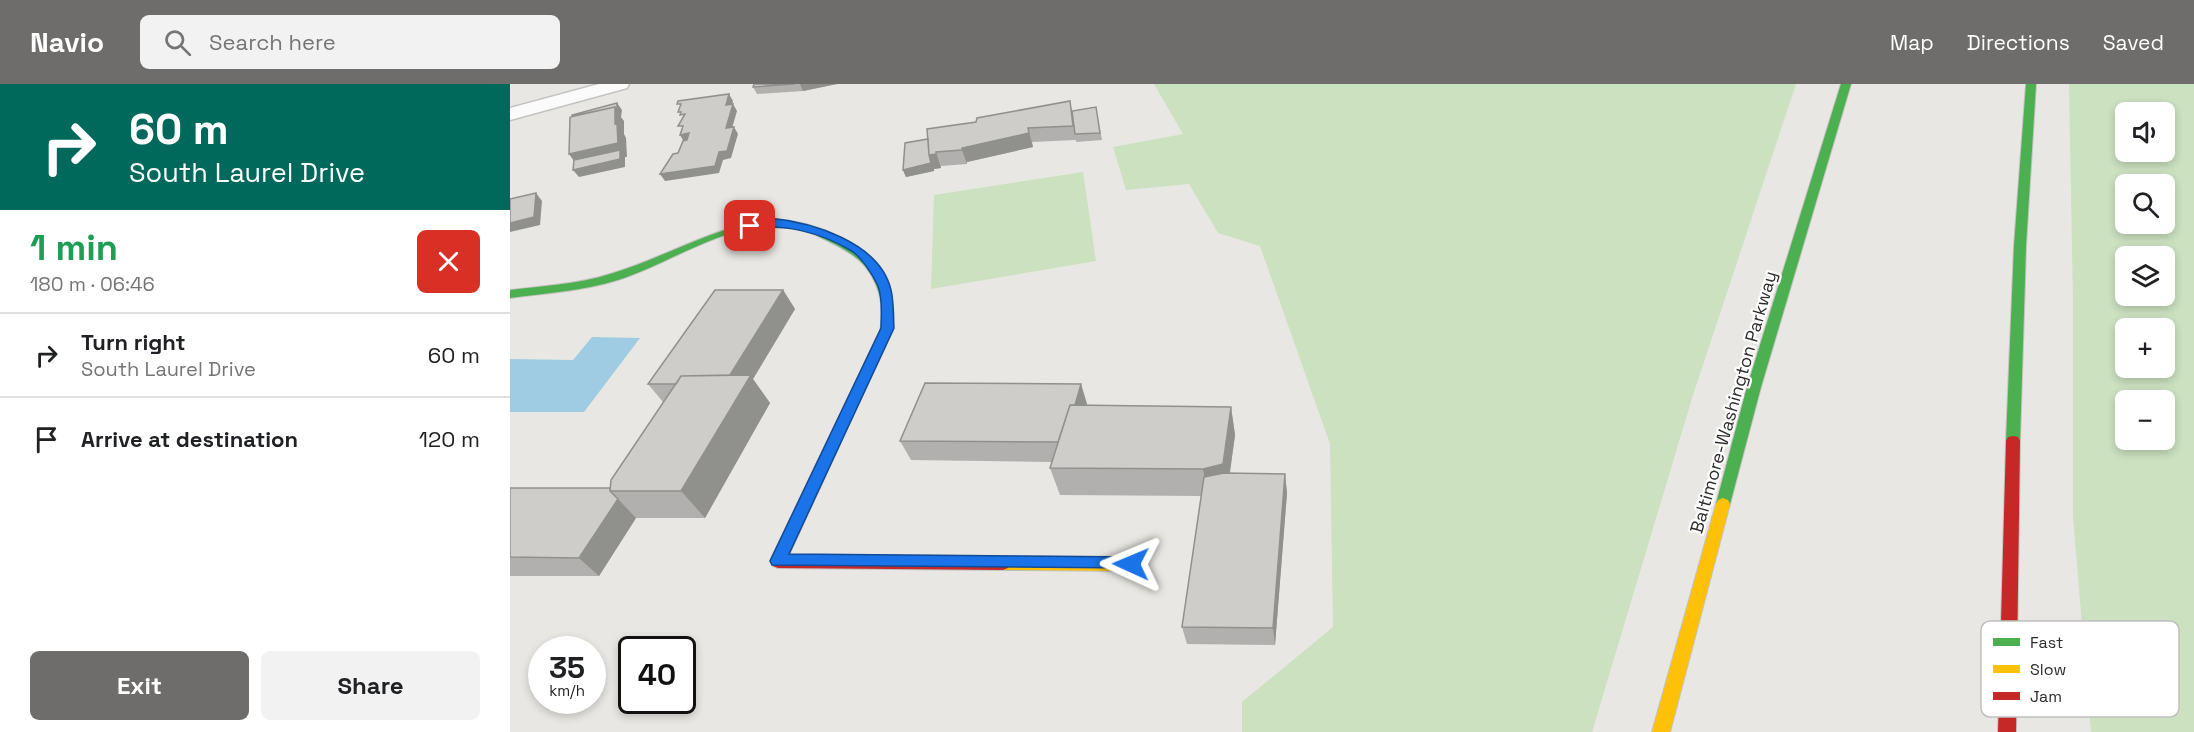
<!DOCTYPE html>
<html lang="en">
<head>
<meta charset="utf-8">
<style>
  body { margin:0; font-family:"Space Grotesk",sans-serif; background:#f2f2f2; color:#202124; height:100vh; display:flex; flex-direction:column; font-size:22px; white-space:nowrap }
  * { box-sizing:border-box; margin:0 }
  p { font-size:20px; color:#757577 }
  .icon { flex:none; width:33px; height:33px; fill:none; stroke:currentColor; stroke-width:2; stroke-linecap:round; stroke-linejoin:round }
  .map { position:relative; flex:1; overflow:hidden }
  .sheet { display:flex; flex-direction:column; background:#fff; width:510px }
  .sheet>* { flex:none }
  .top-card { background:#00695c; color:#fff; overflow:hidden }
  .tools { position:absolute; left:1605px; top:18px; display:grid; gap:12px }
  .tools a { display:grid; place-items:center; width:60px; height:60px; border-radius:9px; background:#fff; box-shadow:0 3px 9px #0003; font-size:30px }
  .speed { position:absolute; left:18px; top:552px; display:flex; gap:12px; font-size:30px; font-weight:700; text-align:center }
  .speed>* { display:grid; place-content:center; width:78px; height:78px; border-radius:50%; background:#fff; box-shadow:0 3px 9px #0003; line-height:1 }
  .speed small { font-size:15px; font-weight:400 }
  .speed .limit { border:3px solid #111; border-radius:9px; background:#fff; color:#111 }
  .pin { position:absolute; display:grid; place-items:center; width:51px; height:51px; color:#fff; margin:-26px; border-radius:12px; box-shadow:0 3px 9px #0006 }
  .me { position:absolute; width:66px; margin:-33px; rotate:271deg; stroke-linejoin:round; filter:drop-shadow(0 0 4px #0008) }
  .turn { display:flex; align-items:center; gap:21px; height:126px; padding:0 30px; font-size:27px }
  .turn .icon { width:78px; height:78px; stroke-width:2.5 }
  .turn b { display:block; font-size:42px; line-height:51px }
  .round { display:grid; place-items:center; flex:none; width:63px; height:63px; border-radius:9px; background:#f2f2f2 }
  .overview { display:flex; align-items:center; justify-content:space-between; height:102px; padding:0 30px }
  h1 { font-size:36px; font-weight:700; line-height:45px; color:#1e9e55 }
  .button { display:flex; gap:12px; margin-top:auto; padding:12px 30px }
  .button a { flex:1; height:69px; border-radius:9px; background:#6e6d6c; color:#fff; font-size:24px; font-weight:700; line-height:69px; text-align:center }
  .button a+a { background:#f2f2f2; color:#202124 }
  ul { padding:0; list-style:none }
  li { display:flex; align-items:center; gap:18px; height:84px; padding:0 30px; border-top:2px solid #e0e0e0 }
  li div { flex:1 }
  li b { display:block; font-size:22px }
  li em { font-style:normal }
  header { display:flex; align-items:center; gap:36px; box-sizing:border-box; height:84px; padding:0 30px; background:#6e6d6c; color:#fff }
  header strong { font-size:28px }
  nav { display:flex; gap:33px; margin-inline-start:auto; font-size:21px }
  .search { width:420px; height:54px; background:#f2f2f2; display:flex; align-items:center; gap:15px; box-sizing:border-box; padding:0 21px; border-radius:9px; color:#757577; font-size:22px }
  main { display:flex; flex:1; min-height:0 }
  .map>svg:first-child { display:block }
  .green { fill:#cbe1c0; fill-rule:evenodd }
  .water { fill:#9fcce2 }
  .lines { fill:none; stroke-linecap:round; stroke-linejoin:round }
  .street-casing { stroke:#c4c3c2; stroke-width:3 }
  .fast-casing { stroke:#c4c3c2; stroke-width:2 }
  .slow-casing { stroke:#c4c3c2; stroke-width:2 }
  .jam-casing { stroke:#c4c3c2; stroke-width:2 }
  .street { fill:#fcfbfb; fill-rule:evenodd }
  .fast { fill:#4caf50; fill-rule:evenodd }
  .slow { fill:#ffc107; fill-rule:evenodd }
  .jam { fill:#c62828; fill-rule:evenodd }
  .wall { fill:#b1b0ae }
  .shaded-wall { fill:#90908d }
  .building { fill:#cecdca; stroke:#90908d; stroke-width:1.5 }
  .route { fill:#1a73e8; stroke:#114b97; stroke-width:1.5 }
  .labels { text-anchor:middle; dominant-baseline:central; stroke-width:4.5; stroke-linejoin:round; paint-order:stroke }
  .street-label { font-size:18px; fill:#2c2c2c; stroke:#fff }
  .key { fill:#fff; stroke:#c0c0c0; stroke-width:1.5 }
  .key-label { font-size:16px; fill:#2c2c2c }
</style>
</head>
<body>
<header>
<strong>Navio</strong>
<div class="search"><svg class="icon" aria-label="search" viewBox="0 0 24 24"><circle cx="10" cy="10" r="6"/><path d="M15 15l6 6"/></svg>Search here</div>
<nav><a>Map</a><a>Directions</a><a>Saved</a></nav>
</header>
<main>
<section class="sheet">
<div class="top-card">
<div class="turn"><svg class="icon" aria-label="right" viewBox="0 0 24 24"><path d="M7 20v-9h11M14 6l5 5-5 5"/></svg><div><b>60 m</b>South Laurel Drive</div></div>
</div>
<div class="overview"><div><h1>1 min</h1><p>180 m · 06:46</p></div><a class="round" style="background:#d93025;color:#fff"><svg class="icon" aria-label="close" viewBox="0 0 24 24"><path d="M6 6l12 12M18 6L6 18"/></svg></a></div>
<ul>
<li><svg class="icon" aria-label="right" viewBox="0 0 24 24"><path d="M7 20v-9h11M14 6l5 5-5 5"/></svg><div><b>Turn right</b><p>South Laurel Drive</p></div><em>60 m</em></li>
<li><svg class="icon" aria-label="arrive" viewBox="0 0 24 24"><path d="M6 21V4h12l-3 4 3 4H6"/></svg><div><b>Arrive at destination</b></div><em>120 m</em></li>
</ul>
<div class="button"><a>Exit</a><a>Share</a></div>
</section>
<div class="map">
<svg width="1684" height="648" viewBox="0 0 1684 648">
  <rect width="100%" height="100%" fill="#e9e7e3"/>
  <path class="green" d="M644,0H1286L1183,311L1082,648H732V618L823,543L820,360L750,162L708,149L679,100L616,106L603,63L673,50Z
    M1559,0H1684V648H1581L1563,433V218ZM1616,28H1654V68H1616ZM1616,100H1654V140H1616ZM1616,172H1654V212H1616ZM1616,244H1654V284H1616ZM1616,316H1654V356H1616Z
    M573,88L586,177L421,205L424,111Z"/>
  <path class="water" d="M82,253L130,254L74,328H0V275L63,276Z"/>
  <g class="lines">
    <defs>
      <path id="street" d="M89,0H119L117,4L0,36V24Z"/>
      <path id="fast" d="M1331,0H1341L1251,303L1220,420L1218,424L1213,426L1208,424L1206,420L1237,303Z
        M1516,0H1526L1516,162L1510,357L1508,361H1498L1496,357L1504,162Z
        M264,135C313,139 369,162 381,213C384,225 386,239 380,250L376,251L370,247C376,223 368,193 349,176C339,167 326,161 314,155C305,151 295,145 284,143C222,133 165,178 108,196C73,207 36,209 0,214V206C33,202 68,200 100,190C157,173 203,142 264,135Z"/>
      <path id="slow" d="M1213,414L1218,416L1220,420L1160,648H1142L1206,420L1208,416Z
        M493,472L621,473L626,475L629,480L626,485L621,487L493,486L488,484L485,479L488,474Z"/>
      <path id="jam" d="M376,243L382,247L279,471L493,472L498,474L501,479L498,484L493,486L268,484L263,482L260,477L370,247Z
        M1503,352L1508,353L1510,357L1506,648H1488L1496,357L1498,353Z"/>
    </defs>
    <use href="#street" class="street-casing"/>
    <use href="#fast" class="fast-casing"/>
    <use href="#slow" class="slow-casing"/>
    <use href="#jam" class="jam-casing"/>
    <use href="#street" class="street"/>
    <use href="#fast" class="fast"/>
    <use href="#slow" class="slow"/>
    <use href="#jam" class="jam"/>
  </g>
  <path class="wall" d="M244,0H327L293,7L247,10L243,3Z
    M560,17L562,27L586,23L592,56L566,58V56L522,58L523,63L457,78V80L431,82V84L424,85V87L396,93L393,86L418,55L466,38Z
    M273,206L285,225L243,295L260,319L195,434H126L89,492H0V404H100L153,318L138,300Z
    M571,300L577,321L721,323L725,351L720,389L775,390L777,409L765,561L677,560L672,543L691,412L550,411L540,384L542,378L401,376L390,357Z"/>
  <path class="shaded-wall" d="M290,0H327L293,7Z
    M219,10L223,17L220,28L216,21Z
    M107,19L112,26L111,33L114,37V50L116,54L117,73H115V83L69,93L63,86L69,84L59,70L105,23Z
    M223,20L227,27L220,51L216,44Z
    M224,43L228,50L221,74L213,76L209,89L155,97L150,90Z
    M518,44L523,63L457,78V80L452,66V64Z
    M179,49L183,57L174,58L170,51Z
    M426,68L431,84L424,85V87L396,93L393,86Z
    M26,109L32,117L30,141L0,148V139Z
    M273,206L285,225L243,295L260,319L195,434L171,407L215,300Z
    M571,300L577,320L560,378L553,358Z
    M721,323L725,351L717,408L698,413L693,385Z
    M775,390L777,409L765,561L763,544Z
    M108,415L126,434L89,492L69,474Z"/>
  <path class="building" d="M244,0H284L243,3Z
    M219,10L216,21L223,20L216,44L224,43L217,67L209,68L205,82L150,90L163,70L168,69L173,57L177,56L179,49L170,51L173,42H168L175,30L170,31L171,28H168L171,20H167L168,17Z
    M560,17L563,42L518,44L519,49L452,64V66L426,68V70L419,71L417,45L466,38L467,34Z
    M107,19V26L105,23L62,32V31Z
    M105,23V40H107L108,59L59,70L60,33Z
    M586,23L590,49L565,50L562,27Z
    M418,55L419,71L421,79L393,86L395,59Z
    M110,66V75L63,86L64,76Z
    M26,109L24,133L0,139V115Z
    M205,206H273L220,291L171,292L166,300H138Z
    M241,291L171,407H100L101,396L171,292Z
    M415,299L571,300L565,321H560L548,358L390,357Z
    M560,321L721,323L713,380L693,385L540,384Z
    M714,389L775,390L763,544L672,543L694,393Z
    M0,404H100V407L108,415L69,474L0,473Z"/>
  <path class="route" d="M259,134C301,138 370,158 381,206C384,218 383,232 384,244L279,470L621,473L627,475L629,480L627,484L262,481L260,477L371,244C371,231 373,214 368,202C363,191 351,172 340,166C311,149 272,138 240,146L234,142Z"/>
  <g class="labels">
    <g class="street-label">
      <text transform="translate(1223 318) rotate(-74)">Baltimore-Washington Parkway</text>
    </g>
  </g>
  <rect x="1471" y="537" width="198" height="96" rx="9" class="key"/>
  <rect x="1483" y="554" width="27" height="8" fill="#4caf50"/>
  <rect x="1483" y="581" width="27" height="8" fill="#ffc107"/>
  <rect x="1483" y="608" width="27" height="8" fill="#c62828"/>
  <g class="key-label">
    <text x="1520" y="564">Fast</text>
    <text x="1520" y="591">Slow</text>
    <text x="1520" y="618">Jam</text>
  </g>
</svg>
<div class="tools">
<a><svg class="icon" aria-label="sound" viewBox="0 0 24 24"><path d="M4 9h4l5-4v14l-5-4H4zM17 9q2 3 0 6"/></svg></a>
<a><svg class="icon" aria-label="search" viewBox="0 0 24 24"><circle cx="10" cy="10" r="6"/><path d="M15 15l6 6"/></svg></a>
<a><svg class="icon" aria-label="layers" viewBox="0 0 24 24"><path d="M12 4l9 5-9 5-9-5zM3 14l9 5 9-5"/></svg></a>
<a>+</a>
<a>−</a>
</div>
<div class="speed"><div>35<small>km/h</small></div><div class="limit">40</div></div>
<div class="pin" style="left:240px;top:142px;background:#d93025"><svg class="icon" aria-label="arrive" viewBox="0 0 24 24"><path d="M6 21V4h12l-3 4 3 4H6"/></svg></div>
<svg class="me" style="left:621px;top:480px" viewBox="-20 -20 40 40"><path d="M0-17L14 15 0 8-14 15z" fill="#1a73e8" stroke="#fff" stroke-width="4"/></svg>
</div>
</main>
</body>
</html>
